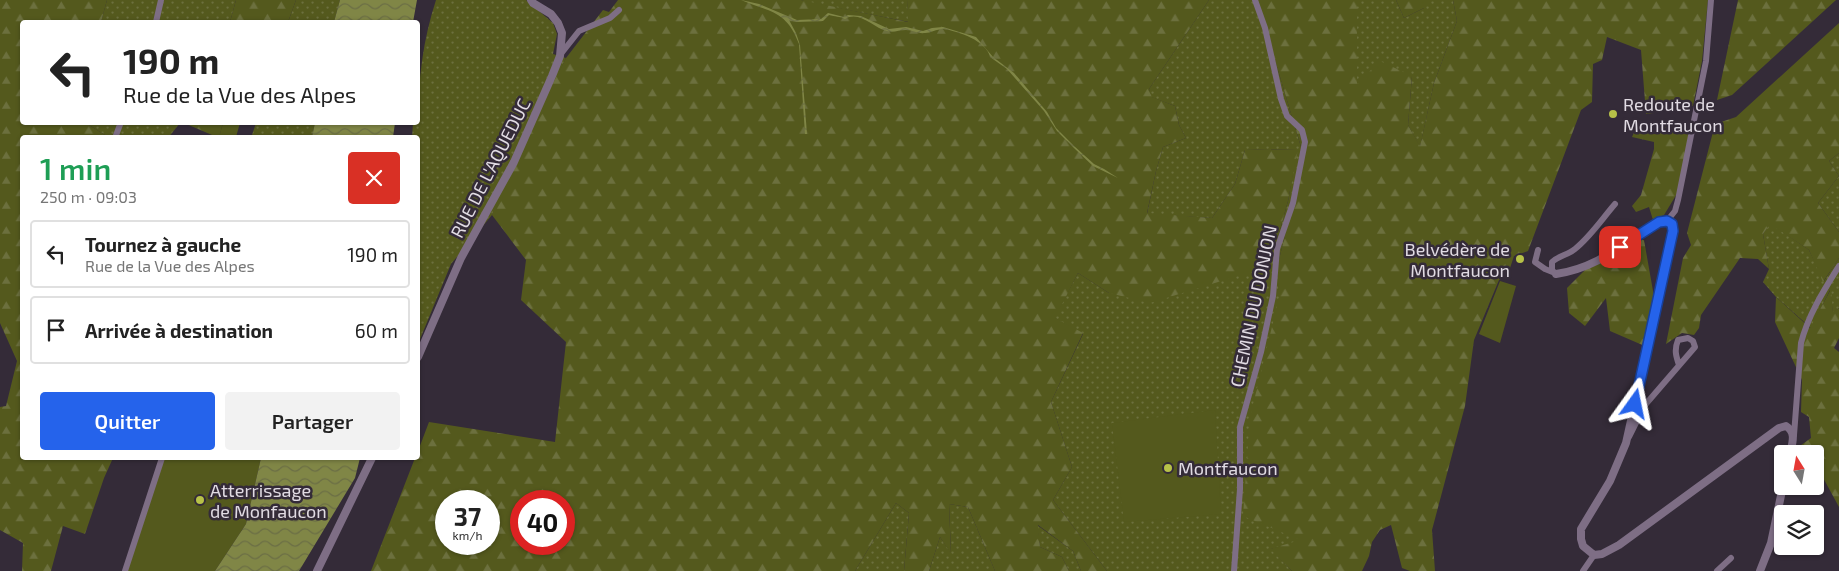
<!DOCTYPE html>
<html lang="fr">
<head>
<meta charset="utf-8">
<style>
  body { margin:0; font-family:"Exo 2",sans-serif; background:#f2f2f2; color:#222; height:100vh; display:flex; flex-direction:column; font-size:19px; white-space:nowrap }
  * { box-sizing:border-box; margin:0 }
  p { font-size:16px; color:#767676 }
  .icon { flex:none; width:28px; height:28px; fill:none; stroke:currentColor; stroke-width:2; stroke-linecap:round; stroke-linejoin:round }
  .map { position:relative; flex:1; overflow:hidden }
  .sheet { position:absolute; left:20px; top:135px; width:400px; height:325px; display:flex; flex-direction:column; background:#fff; border-radius:5px; box-shadow:0 1px 4px #0004 }
  .sheet>* { flex:none }
  .hud { position:absolute; left:20px; top:20px; width:400px; height:105px; border-radius:5px; box-shadow:0 1px 4px #0004; background:#fff; color:#222; overflow:hidden }
  .needle { width:32px; rotate:349deg }
  .controls { position:absolute; left:1774px; top:445px; display:grid; gap:10px }
  .controls a { display:grid; place-items:center; width:50px; height:50px; border-radius:5px; background:#fff; box-shadow:0 1px 4px #0004; font-size:25px }
  .speed { position:absolute; left:435px; top:490px; display:flex; gap:10px; font-size:25px; font-weight:700; text-align:center }
  .speed>* { display:grid; place-content:center; width:65px; height:65px; border-radius:50%; background:#fff; box-shadow:0 1px 4px #0004; line-height:1 }
  .speed small { font-size:12px; font-weight:400 }
  .speed .limit { border:8px solid #d22; background:#fff; color:#111 }
  .pin { position:absolute; display:grid; place-items:center; width:42px; height:42px; color:#fff; margin:-21px; border-radius:10px; box-shadow:0 2px 8px #0006 }
  .me { position:absolute; width:55px; margin:-28px; rotate:12deg; stroke-linejoin:round; filter:drop-shadow(0 0 4px #0008) }
  .turn { display:flex; align-items:center; gap:18px; height:105px; padding:0 20px; font-size:22px }
  .turn .icon { width:65px; height:65px; stroke-width:2.5 }
  .turn b { display:block; font-size:35px; line-height:42px }
  .round { display:grid; place-items:center; flex:none; width:52px; height:52px; border-radius:5px; background:#f2f2f2 }
  .headline { display:flex; align-items:center; justify-content:space-between; height:85px; padding:0 20px }
  h1 { font-size:30px; font-weight:600; line-height:38px; color:#1e9e55 }
  .button { display:flex; gap:10px; margin-top:auto; padding:10px 20px }
  .button a { flex:1; height:58px; border-radius:5px; background:#2563eb; color:#fff; font-size:20px; font-weight:600; line-height:58px; text-align:center }
  .button a+a { background:#f2f2f2; color:#222 }
  ul { padding:0; list-style:none }
  li { display:flex; align-items:center; gap:15px; height:68px; margin:0 10px 8px; padding:0 10px; border:2px solid #e0e0e0; border-radius:5px }
  li div { flex:1 }
  li b { display:block; font-size:19px }
  li em { font-style:normal }
  .map>svg:first-child { display:block }
  .grass { fill:url(#grass-dots) }
  .forest { fill:url(#forest-firs); fill-rule:evenodd }
  .pitch { fill:#54591d }
  .water { fill:url(#water-waves) }
  .lines { fill:none; stroke-linecap:round; stroke-linejoin:round }
  .minor { stroke:#7e6e85; stroke-width:6 }
  .tertiary { stroke:#7e6e85; stroke-width:8 }
  .route-casing { stroke:#184099; stroke-width:12 }
  .route { stroke:#2563eb; stroke-width:9 }
  .poi-dot { fill:#b7c148; stroke:#342b38; stroke-width:2 }
  .labels { text-anchor:middle; dominant-baseline:central; stroke-width:5; stroke-linejoin:round; paint-order:stroke }
  .poi-label { font-size:18px; fill:#e1dbe3; stroke:#342b38; text-anchor:start }
  .street-label { font-size:18px; fill:#e1dbe3; stroke:#342b38 }
</style>
</head>
<body>
<div class="map">
<svg width="1839" height="571" viewBox="0 0 1839 571">
  <defs>
    <pattern id="grass-dots" width="8" height="8" patternUnits="userSpaceOnUse" patternTransform="scale(1.25)"><rect width="8" height="8" fill="#54591d"/><path d="M2 2h.1M6 6h.1" fill="none" stroke="#6c703e" stroke-width="1.8" stroke-linecap="round"/></pattern>
    <pattern id="forest-firs" width="22" height="20" patternUnits="userSpaceOnUse" patternTransform="scale(1.25)"><rect width="22" height="20" fill="#54591d"/><path d="M5 1l3.5 6h-7zM16 11l3.5 6h-7z" fill="#6c703e"/></pattern>
    <pattern id="water-waves" width="16" height="10" patternUnits="userSpaceOnUse" patternTransform="scale(1.25)"><rect width="16" height="10" fill="#808646"/><path d="M0 5q4-4 8 0t8 0" fill="none" stroke="#6b6e45"/></pattern>
  </defs>
  <rect width="100%" height="100%" fill="#342b38"/>
  <path class="grass" d="M107,0H236L230,22H101Z
    M296,0H340L334,22H288Z
    M436,0H526L553,23L557,34L553,54L566,58L492,215L451,264L418,344V138H412L413,123L418,122C418,80 423,40 436,0Z
    M801,0H907L909,22L807,2Z
    M1209,0H1257L1304,157L1277,268L1301,541L1271,549L1292,571H1107L1053,500L1072,467L1051,402L1083,334L1054,318L1078,273L1109,293L1270,266L1288,201L1297,149L1245,150L1235,184L1212,218L1147,214L1156,171L1163,147L1186,138L1179,125L1175,106L1151,97L1149,89Z
    M1357,0H1396L1404,18L1424,8V0H1453L1457,21L1434,83L1420,147L1408,125L1412,76L1357,85Z
    M86,123H180L168,138L108,137Z
    M256,123H315L312,137L251,138Z
    M1839,153V232L1818,203L1839,176L1829,161Z
    M1770,223L1809,250L1824,281L1839,258V308L1833,313L1830,290L1811,328L1776,297L1763,282L1769,269L1763,234Z
    M896,503L909,513L904,571H855Z
    M949,504L968,507L995,571H929L940,537L951,553Z
    M1037,525L1073,551L1081,571H1069L1062,557L1040,547Z"/>
  <path class="forest" d="M0,0H107L101,22H22V122L86,123L108,137L22,138V458H113L104,478L85,534L63,526L51,571H22L23,543L0,530V407L6,406L17,361L0,323Z
    M236,0H296L288,22H230Z
    M618,0H801L908,22L907,0H1209L1149,89L1152,97L1175,106L1179,125L1186,138L1163,147L1156,171L1147,213L1212,218L1235,184L1245,150L1298,149L1288,201L1270,266L1150,303L1109,293L1078,273L1055,318L1083,333L1051,402L1072,467L1053,500L1107,571H1081L1073,551L1038,525L1040,547L1062,557L1069,571H995L968,507L949,504L951,554L940,537L929,571H904L909,513L896,503L855,571H371L415,458H418V451L429,422L555,442L566,342L521,300L526,260L492,215L501,185L566,58L603,10L609,12ZM446,501H489V544H446ZM521,501H564V544H521Z
    M1257,0H1357V84L1380,61L1412,76L1408,125L1420,146L1434,83L1457,21L1453,0H1708L1702,61L1693,106L1656,108L1654,113L1646,114L1641,50L1607,37L1602,60L1593,64L1592,102L1581,110L1528,251L1514,256L1508,274L1499,280L1474,340L1465,406L1432,530L1435,571H1410L1402,568L1391,525L1380,530L1372,542L1369,556L1362,571H1292L1270,549L1300,540L1243,516L1250,417L1279,298L1277,268L1304,157Z
    M1396,0H1424V8L1404,18Z
    M1738,0H1836L1732,95L1717,100Z
    M1839,23V153L1829,161L1839,176L1818,203L1839,232V258L1823,282L1809,250L1770,224L1763,234L1769,269L1758,259L1740,258L1701,315L1699,328L1694,335L1682,333L1666,344L1683,258L1691,245L1687,233L1715,124L1736,117Z
    M1691,122L1678,192L1664,215L1653,220L1649,207L1636,212L1632,206L1641,195L1654,149V142L1632,137L1636,128Z
    M184,123H223L219,138Z
    M1633,238L1644,240L1656,308L1647,347L1610,331L1606,298L1585,326L1569,313L1567,288L1589,266Z
    M1831,289L1833,312L1839,308V338L1834,348L1839,352V507L1815,463V454H1804L1797,448L1811,438L1809,417L1801,412L1802,380L1775,322L1776,297L1810,328Z"/>
  <path class="pitch" d="M223,123H240L236,137H219Z
    M1500,281L1516,286L1500,343L1479,334Z
    M1215,410L1221,514L1124,522L1112,423Z
    M161,458H261L246,524L215,571H125Z"/>
  <path class="water" d="M340,0H417L413,22H334Z
    M741,0L759,4L797,20L821,19L828,13L844,17L848,15L861,16L889,29L906,27L923,31L932,28L943,27L976,37L993,57L1014,73L1047,112L1056,128L1074,146L1094,164L1104,169L1118,178L1093,166L1074,148L1057,131L1044,111L1007,69L990,57C987,41 958,31 943,29C936,29 931,33 925,33C918,34 913,30 906,30C899,30 893,33 887,31C873,28 860,10 845,19C840,16 835,17 829,15L823,21L796,22L789,20L796,33L800,45L807,134H805L799,44C787,11 770,12 741,0Z
    M315,123V122L395,123L393,137H312Z
    M261,458H360L355,478L299,571H215L246,524Z"/>
  <g class="lines">
    <path class="minor" d="M156,22L161,0
      M560,55L579,31L610,18L619,10
      M115,138L121,122
      M1667,221L1675,211L1678,200L1706,61L1711,0
      M1538,250L1535,262L1545,269L1555,273
      M1556,274L1552,270V262C1558,256 1568,255 1575,249C1591,236 1602,219 1615,204
      M1794,435L1801,343C1808,315 1824,290 1839,266
      M1629,437L1645,405L1695,347L1693,341L1688,338L1678,340C1674,350 1676,356 1679,365
      M125,571L162,458
      M1234,571L1240,489V427L1261,352L1273,296L1277,249L1293,203L1305,142L1302,130L1287,116L1281,99L1265,28L1255,0
      M1583,571L1594,555
      M1717,571L1731,558"/>
    <path class="tertiary" d="M1556,274C1598,268 1624,243 1659,222L1667,221L1672,224L1673,231L1626,443L1610,481L1581,529V539L1583,546L1594,555L1602,554L1619,545L1779,428L1786,426C1797,433 1792,443 1790,454
      M418,357L461,258L514,162L552,76L560,56L562,33L558,23L551,14L533,3L531,0
      M317,571L372,458
      M1760,571L1771,543L1783,486"/>
  </g>
  <g class="lines">
    <defs>
      <path id="route" d="M1620,247L1659,222L1667,221L1672,224L1673,231L1635,404"/>
    </defs>
    <use href="#route" class="route-casing"/>
    <use href="#route" class="route"/>
  </g>
  <g class="poi-dot">
    <circle cx="1613" cy="114" r="5"/>
    <circle cx="1520" cy="259" r="5"/>
    <circle cx="1168" cy="468" r="5"/>
    <circle cx="200" cy="500" r="5"/>
  </g>
  <g class="labels">
    <g class="poi-label">
      <text x="1623" y="104">Redoute de<tspan x="1623" dy="21">Montfaucon</tspan></text>
      <text x="1510" y="249" text-anchor="end">Belvédère de<tspan x="1510" dy="21">Montfaucon</tspan></text>
      <text x="1178" y="468">Montfaucon</text>
      <text x="210" y="490">Atterrissage<tspan x="210" dy="21">de Monfaucon</tspan></text>
    </g>
    <g class="street-label">
      <text transform="translate(490 168) rotate(-63)">RUE DE L'AQUEDUC</text>
      <text transform="translate(1253 306) rotate(-78)">CHEMIN DU DONJON</text>
    </g>
  </g>
</svg>
<div class="controls">
<a><svg class="needle" viewBox="-14 -14 28 28"><path d="M0-13l5 13h-10z" fill="#e53935"/><path d="M0 13l5-13h-10z" fill="#767676"/></svg></a>
<a><svg class="icon" aria-label="layers" viewBox="0 0 24 24"><path d="M12 4l9 5-9 5-9-5zM3 14l9 5 9-5"/></svg></a>
</div>
<div class="speed"><div>37<small>km/h</small></div><div class="limit">40</div></div>
<div class="pin" style="left:1620px;top:247px;background:#d93025"><svg class="icon" aria-label="arrive" viewBox="0 0 24 24"><path d="M6 21V4h12l-3 4 3 4H6"/></svg></div>
<svg class="me" style="left:1635px;top:404px" viewBox="-20 -20 40 40"><path d="M0-17L14 15 0 8-14 15z" fill="#2563eb" stroke="#fff" stroke-width="4"/></svg>
<div class="hud">
<div class="turn"><svg class="icon" aria-label="left" viewBox="0 0 24 24"><path d="M17 20v-9H6M10 6l-5 5 5 5"/></svg><div><b>190 m</b>Rue de la Vue des Alpes</div></div>
</div>
<section class="sheet">
<div class="headline"><div><h1>1 min</h1><p>250 m · 09:03</p></div><a class="round" style="background:#d93025;color:#fff"><svg class="icon" aria-label="close" viewBox="0 0 24 24"><path d="M6 6l12 12M18 6L6 18"/></svg></a></div>
<ul>
<li><svg class="icon" aria-label="left" viewBox="0 0 24 24"><path d="M17 20v-9H6M10 6l-5 5 5 5"/></svg><div><b>Tournez à gauche</b><p>Rue de la Vue des Alpes</p></div><em>190 m</em></li>
<li><svg class="icon" aria-label="arrive" viewBox="0 0 24 24"><path d="M6 21V4h12l-3 4 3 4H6"/></svg><div><b>Arrivée à destination</b></div><em>60 m</em></li>
</ul>
<div class="button"><a>Quitter</a><a>Partager</a></div>
</section>
</div>
</body>
</html>
